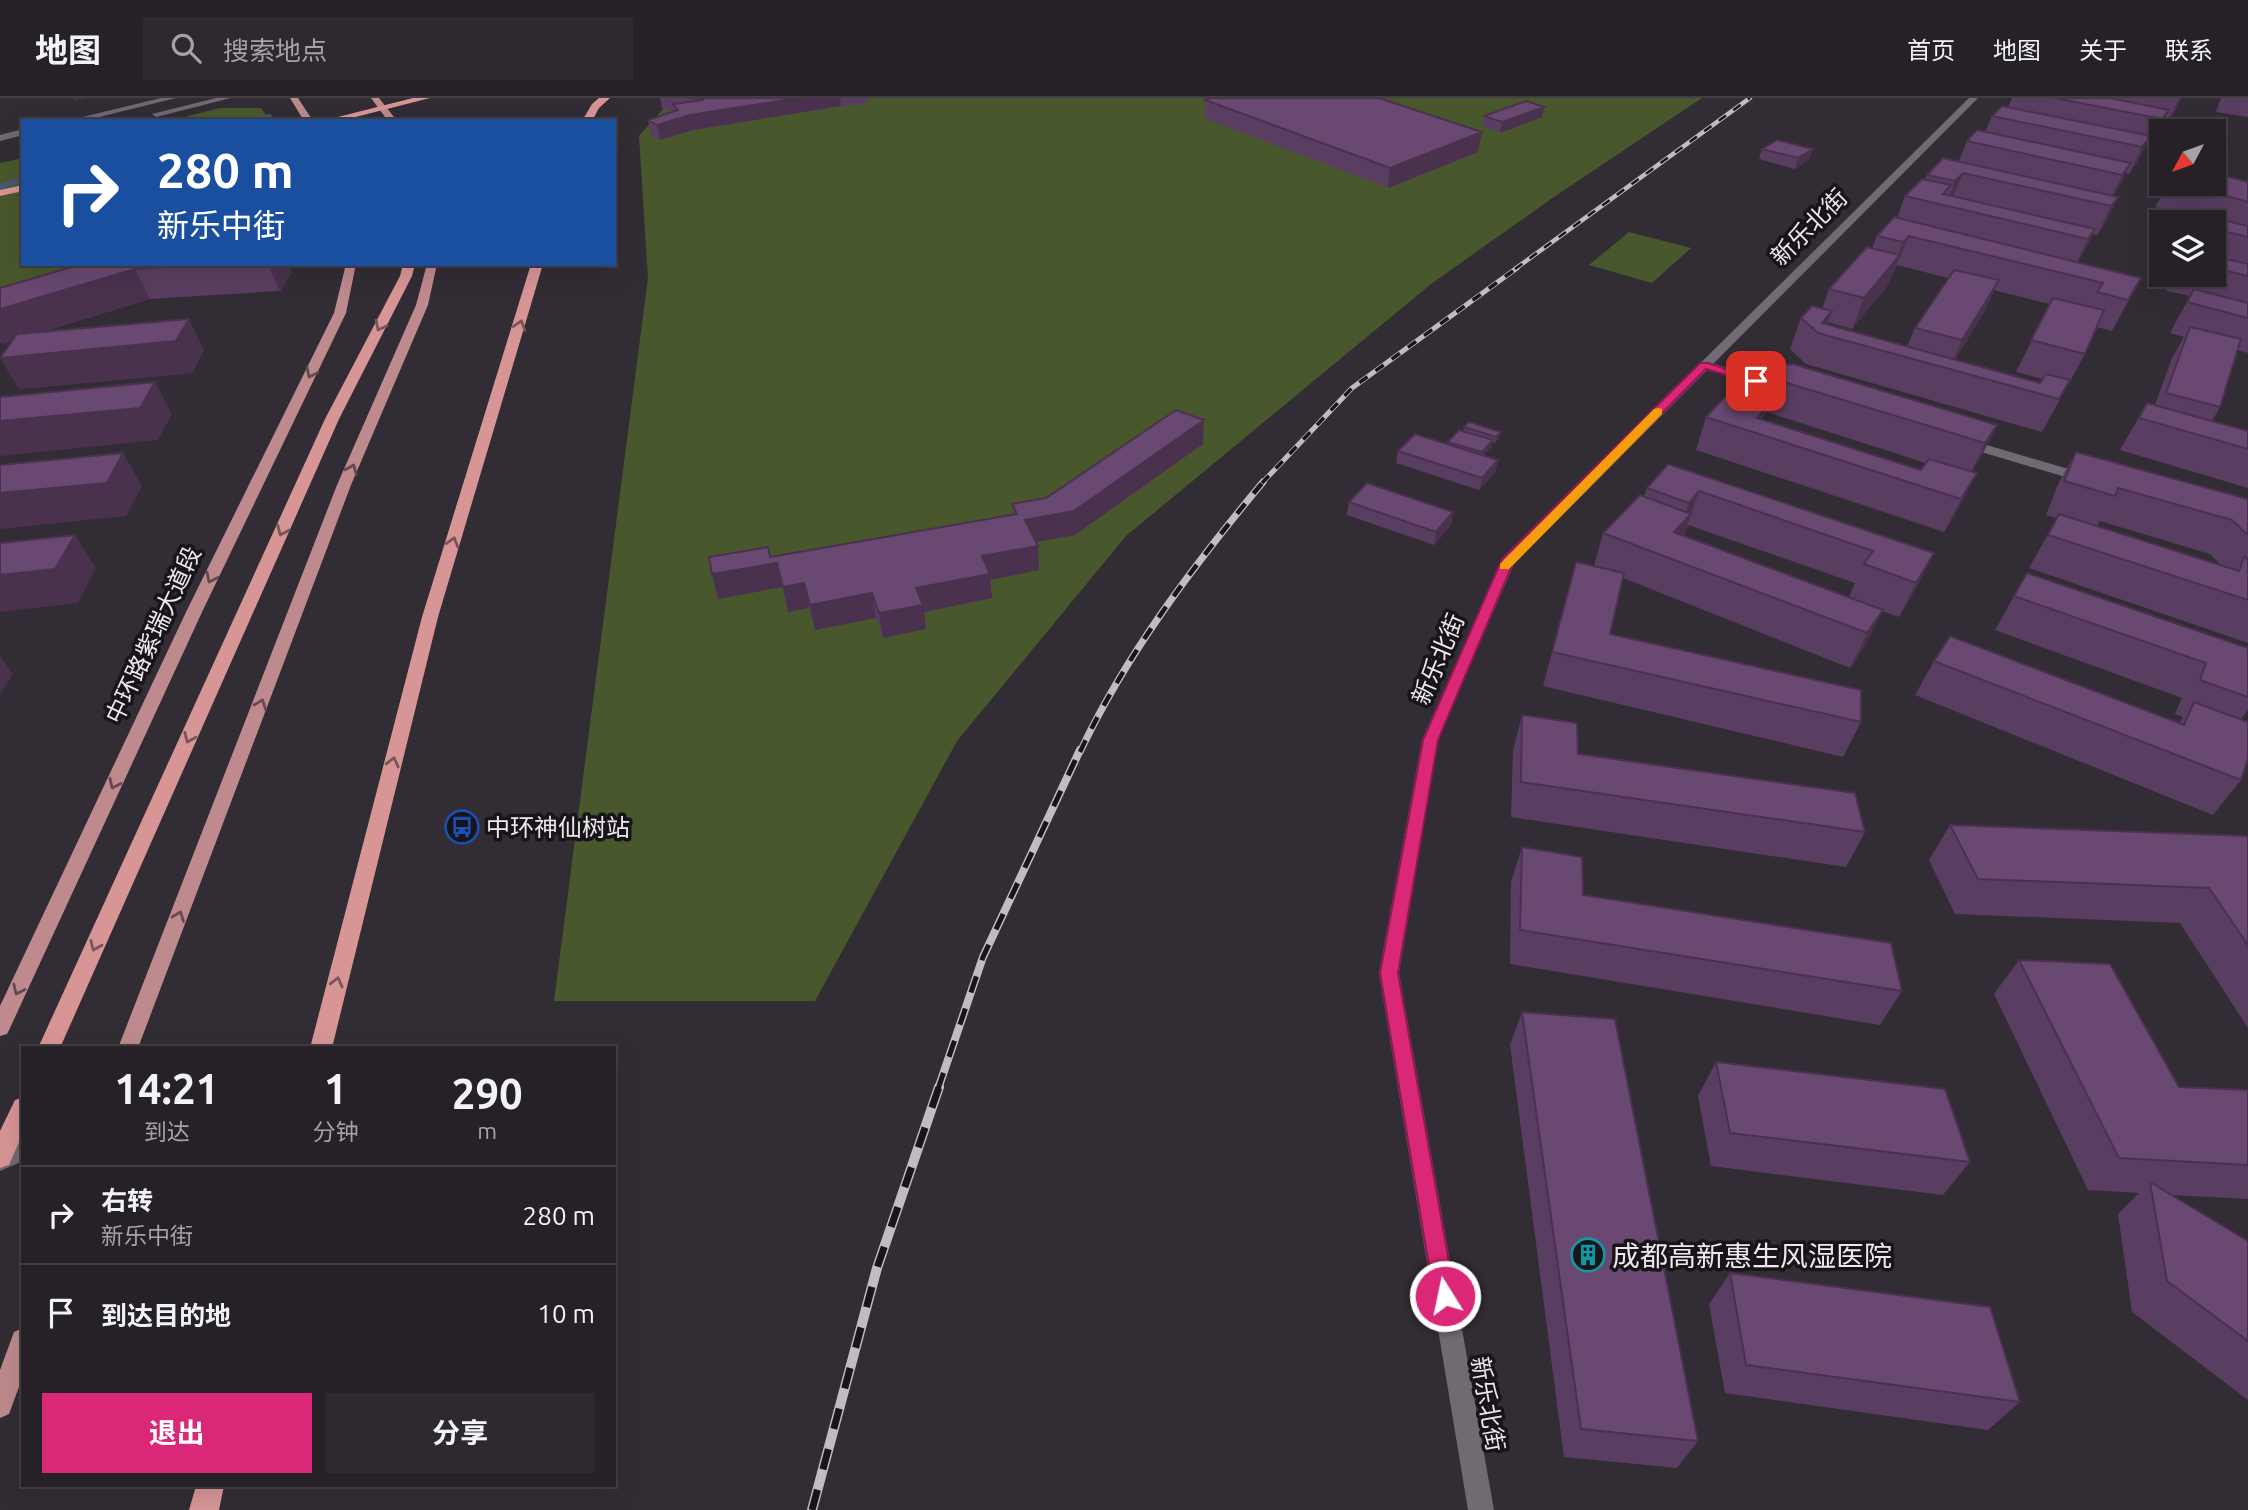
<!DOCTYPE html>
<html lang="zh">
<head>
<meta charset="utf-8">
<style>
  body { margin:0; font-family:Ubuntu,"Noto Sans SC",sans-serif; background:#2e292f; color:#f1f3f6; height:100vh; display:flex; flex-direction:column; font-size:26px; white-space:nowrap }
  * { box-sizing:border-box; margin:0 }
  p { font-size:23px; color:#a4a3a7 }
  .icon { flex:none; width:38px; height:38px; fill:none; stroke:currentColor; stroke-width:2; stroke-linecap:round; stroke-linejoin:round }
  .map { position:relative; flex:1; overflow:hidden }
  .details { position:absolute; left:21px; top:948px; width:595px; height:441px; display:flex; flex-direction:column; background:#262127; border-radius:0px; box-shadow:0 7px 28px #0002,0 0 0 2px #423e44 }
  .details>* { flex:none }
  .guide { position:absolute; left:21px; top:21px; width:595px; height:147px; border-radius:0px; box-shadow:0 7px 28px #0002,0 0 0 2px #423e44; background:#1a4fa0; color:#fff; overflow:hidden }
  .needle { width:46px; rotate:229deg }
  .fabs { position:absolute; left:2149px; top:21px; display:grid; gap:14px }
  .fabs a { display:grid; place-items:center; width:77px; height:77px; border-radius:0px; background:#262127; box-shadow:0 7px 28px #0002,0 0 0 2px #423e44; font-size:35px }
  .pin { position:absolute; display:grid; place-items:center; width:60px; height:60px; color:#fff; margin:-30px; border-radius:14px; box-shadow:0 4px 10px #0006 }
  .me { position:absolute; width:77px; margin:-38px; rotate:350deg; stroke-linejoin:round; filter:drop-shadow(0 0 5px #0008) }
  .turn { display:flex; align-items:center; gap:24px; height:147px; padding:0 21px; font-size:32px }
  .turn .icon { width:91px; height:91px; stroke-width:2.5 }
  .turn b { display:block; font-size:49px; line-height:60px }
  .eta { display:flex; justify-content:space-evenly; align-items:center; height:119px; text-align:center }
  .eta b { font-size:42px; font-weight:700; line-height:49px }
  .action { display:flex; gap:14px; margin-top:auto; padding:14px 21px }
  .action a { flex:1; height:80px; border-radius:0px; background:#db2777; color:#fff; font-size:28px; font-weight:700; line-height:80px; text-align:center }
  .action a+a { background:#2e292f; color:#f1f3f6 }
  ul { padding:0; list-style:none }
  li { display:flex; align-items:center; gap:21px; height:98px; padding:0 21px; border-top:2px solid #423e44 }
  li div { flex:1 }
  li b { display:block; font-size:26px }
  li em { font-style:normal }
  header { display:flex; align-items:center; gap:42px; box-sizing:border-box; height:98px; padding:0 35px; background:#262127; border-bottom:2px solid #423e44 }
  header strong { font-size:33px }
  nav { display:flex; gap:38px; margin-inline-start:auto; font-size:24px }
  .search { width:490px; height:63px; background:#2e292f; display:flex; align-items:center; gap:18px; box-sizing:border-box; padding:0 24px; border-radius:0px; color:#a4a3a7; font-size:26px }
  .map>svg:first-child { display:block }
  .green { fill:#49582c }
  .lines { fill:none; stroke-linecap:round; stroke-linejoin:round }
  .stream { stroke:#48596e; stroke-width:6 }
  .minor { fill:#716a73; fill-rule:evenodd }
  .tertiary { fill:#716a73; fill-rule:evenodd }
  .secondary { fill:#716a73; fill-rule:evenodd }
  .primary { fill:#be8a8d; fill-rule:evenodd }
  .trunk { fill:#d89596; fill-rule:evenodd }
  .rail-far4-casing { stroke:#c1bcc2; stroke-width:4.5 }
  .rail-far3-casing { stroke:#c1bcc2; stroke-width:5 }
  .rail-far2-casing { stroke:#c1bcc2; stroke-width:7 }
  .rail-far1-casing { stroke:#c1bcc2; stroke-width:8 }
  .rail-casing { stroke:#c1bcc2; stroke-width:10 }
  .rail-far4 { stroke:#181519; stroke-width:2.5; stroke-dasharray:9; stroke-linecap:butt }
  .rail-far3 { stroke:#181519; stroke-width:3.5; stroke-dasharray:10; stroke-linecap:butt }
  .rail-far2 { stroke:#181519; stroke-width:4.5; stroke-dasharray:13; stroke-linecap:butt }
  .rail-far1 { stroke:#181519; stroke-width:5; stroke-dasharray:17; stroke-linecap:butt }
  .rail { stroke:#181519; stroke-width:7; stroke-dasharray:21; stroke-linecap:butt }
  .wall { fill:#5a3e61; fill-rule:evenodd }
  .shaded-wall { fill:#4a324f }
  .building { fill:#694871; stroke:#4a324f; stroke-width:2 }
  .oneway { stroke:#785558 }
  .oneway2 { stroke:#634a4d }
  .route { fill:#db2777; stroke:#8e194d; stroke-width:2 }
  .slow { fill:#f59e0b }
  .labels { text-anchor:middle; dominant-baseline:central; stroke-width:7; stroke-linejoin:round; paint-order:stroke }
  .street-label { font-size:24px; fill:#ece8ed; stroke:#181519 }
  .poi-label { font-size:24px; fill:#ece8ed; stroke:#181519; text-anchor:start }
  .near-poi-label { font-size:28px; fill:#ece8ed; stroke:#181519; text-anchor:start }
</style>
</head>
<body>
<header>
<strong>地图</strong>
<div class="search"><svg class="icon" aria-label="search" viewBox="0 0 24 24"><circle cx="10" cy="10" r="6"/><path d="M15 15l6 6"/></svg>搜索地点</div>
<nav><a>首页</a><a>地图</a><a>关于</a><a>联系</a></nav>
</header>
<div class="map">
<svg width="2248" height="1412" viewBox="0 0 2248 1412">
  <rect width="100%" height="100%" fill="#322c34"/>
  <path class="green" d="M673,0H1702L1551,101L1431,186L1126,438L957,643L815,903H554L648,180L639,38Z
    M220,10H261L271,23H168Z
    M23,60V166H165L0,211V65Z
    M1629,134L1691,150L1652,185L1589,167Z"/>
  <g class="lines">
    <path class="stream" d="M257,23L269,19
      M0,89L23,81"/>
    <path class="minor" d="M1704,263L1765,281L1767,284L1761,288L1700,270L1698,267Z
      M1963,340L2092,378L2094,381L2087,385L2082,384L1958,347L1957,344Z
      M23,1043V1063L0,1073V1053Z"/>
    <path class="tertiary" d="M1969,0H1978L1514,466L1438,642L1399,875L1494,1412H1468L1379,875L1422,642L1502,461Z"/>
    <path class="secondary" d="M161,0H176L83,23H66Z
      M216,0H231L156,19L152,16Z
      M23,31V37L0,43V37Z"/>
    <path class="primary" d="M290,0H298L313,23H304Z
      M371,0H379L397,23H388Z
      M346,166H356L346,215L203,512L10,930L7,936L0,938V908L187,512L334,215Z
      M427,166H437L428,207L351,387L138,950H118L337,387L416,207Z
      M23,1230V1278L9,1316L0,1320V1272L14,1234Z"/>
    <path class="trunk" d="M413,0H430L340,23H322Z
      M599,0H610L599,10L592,23H582L592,6Z
      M23,87V93L0,98V92Z
      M403,166H415L412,178L339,321L60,950H38L325,321L400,178Z
      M531,166H543L438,519L332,950H310L422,519Z
      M23,999V1035L9,1067L0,1070V1033L15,1002Z
      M196,1388H224L219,1412H189Z"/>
    <defs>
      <path id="rail-far4" d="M1515,171L1750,0"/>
      <path id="rail-far3" d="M1262,385L1352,290L1517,170"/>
      <path id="rail-far2" d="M1080,654C1126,556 1194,467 1263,384"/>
      <path id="rail-far1" d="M938,991L983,859L1080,652"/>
      <path id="rail" d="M812,1412L877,1170L939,989"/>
    </defs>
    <use href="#rail-far4" class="rail-far4-casing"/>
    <use href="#rail-far3" class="rail-far3-casing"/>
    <use href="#rail-far2" class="rail-far2-casing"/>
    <use href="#rail-far1" class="rail-far1-casing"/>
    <use href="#rail" class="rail-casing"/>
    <use href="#rail-far4" class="rail-far4"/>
    <use href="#rail-far3" class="rail-far3"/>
    <use href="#rail-far2" class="rail-far2"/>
    <use href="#rail-far1" class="rail-far1"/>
    <use href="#rail" class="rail"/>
  </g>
  <path class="wall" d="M660,0H868L866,6L841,8L693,32L660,42L651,37L648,22L674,13V12L662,11Z
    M2012,0H2181L2174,15L2167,24L2163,23L2156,38L2148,48L2146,47L2137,65L2129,76L2125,75L2113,98L2118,99L2104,127L2097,137L2093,136L2078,164L2141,180L2112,233L2097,229L2085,256L2042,334L1806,266L1790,251L1801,220L1822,211L1829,191L1872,150L1877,138L1897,120L1905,98L1925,81L1927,77L1959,63L1967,43L1985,34L1992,18L2008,9ZM1897,167L1948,180L1915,230L1907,249L1827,227L1828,224L1852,231L1888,187ZM1994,192L2050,206L2016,274L2043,281L2040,285L1955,262L1985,212Z
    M2221,0H2248V19L2216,14Z
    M1205,2L1478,54L1388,90L1204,20Z
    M1484,18L1542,19L1500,35L1483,28Z
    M1762,51H1813L1809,61L1795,71L1759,61Z
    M2248,84V255L2237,252L2220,309L2212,323L2248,333V390L2120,352L2147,305L2155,307L2172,260L2184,239L2170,235L2190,198L2166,193L2175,177H2214V124H2202L2155,109L2168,86Z
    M82,166H288L292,174L280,193L150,201L42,234L204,252L192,275L19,291L12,243L3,246L0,244V190Z
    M1748,267L1997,327L1981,359L1971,374L1960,408L1944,434L1696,352L1706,319L1727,298L1732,284ZM1766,314L1926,365L1921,372L1761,322Z
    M1464,329L1501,334L1499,340L1495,345L1492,344L1491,349L1483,357L1498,362L1495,375L1479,392L1396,365L1398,353L1448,346V344L1463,334Z
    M1203,346L1075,437L1036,444L1038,448L1039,472L990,482L992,500L924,514L926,531L883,540L876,520L815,532L809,510L788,514L782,489L718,501L712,476L770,459L1013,417L1012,406L1046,400Z
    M2076,354L2248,401V545L2029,470L2057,420L2046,417L2058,386ZM2100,423L2210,456L2222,468L2097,428Z
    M1668,366L1934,455L1917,488L1899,519L1882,513L1866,546L1850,570L1623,480L1610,536L1861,624L1843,659L1543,588L1576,464L1594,468L1603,435L1644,399L1647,390ZM1688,427L1855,485L1849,499L1684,437Z
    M1349,404L1453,414L1451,427L1434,447L1347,417Z
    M2027,475L2248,550V612L2241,621V682L2213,717L1915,597L1934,563L2179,625L2183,619L2175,616L2182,600L1995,532Z
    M1522,617L1578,656L1865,734L1846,769L1511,719L1513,652Z
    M1950,727L2248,738V930L2180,825L1955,816L1929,762Z
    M1522,749L1583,797L1902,893L1880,927L1510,866L1511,784Z
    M2019,862L2179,989L2248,992V1101L2171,1097L2248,1143V1302L2132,1214L2118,1116L2139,1095L2088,1092L1994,896Z
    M1522,914L1698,1343L1677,1370L1564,1359L1510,947Z
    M1716,964L1970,1064L1943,1097L1711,1068L1698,998Z
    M1730,1175L2020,1304L1988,1332L1725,1295L1709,1206Z"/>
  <path class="shaded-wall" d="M73,0H88L74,3Z
    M798,0H840L841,8L693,32L660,42L657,27L690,17Z
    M2179,0H2181L2174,15L2167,24Z
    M1544,9L1542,19L1500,35L1502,24Z
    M2169,12L2156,38L2148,48L2162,21Z
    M1482,34L1478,54L1388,90L1390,70Z
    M2151,38L2137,65L2129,76L2142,49Z
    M1813,51L1809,61L1795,71L1798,60Z
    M2131,65L2117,93L2108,104L2122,77Z
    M1963,75L1951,103L1945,108L1955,83Z
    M2118,99L2104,127L2097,137L2111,108Z
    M2095,131L2080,160L2073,171L2088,141Z
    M1909,138L1888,187L1852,231L1864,200L1895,164L1903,144Z
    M268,166H288L292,174L280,193Z
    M135,171L150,201L3,246L0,242V211Z
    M2141,180L2125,210L2112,233L2128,202Z
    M1999,182L1985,212L1948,273L1962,242Z
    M1832,213L1823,236L1822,225Z
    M189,221L204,252L192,275L19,291L0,260Z
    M1777,282L1756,335L1752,334L1766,295Z
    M155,284L172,316L158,342L0,358V323Z
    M1204,322L1203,346L1075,437L1026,446L1025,422Z
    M1997,327L1981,359L1969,378L1985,345Z
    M1501,334L1499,340L1495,345L1496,339Z
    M1493,342L1491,349L1481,360L1482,354Z
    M123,355L142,388L126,418L0,431V395Z
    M1498,362L1495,375L1479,392L1482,380Z
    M1977,375L1960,408L1944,434L1961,401Z
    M1699,393L1680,449L1674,434L1682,425L1689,405Z
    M1453,414L1451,427L1434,447L1436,434Z
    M75,437L96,470L78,505L0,514V477Z
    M1038,448L1039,472L990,482L992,500L924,514L926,531L883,540L879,515L916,490L982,458Z
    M1934,455L1917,488L1899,519L1916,485Z
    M777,465L782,489L718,501L712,476Z
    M804,485L809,510L788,514L783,489Z
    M872,495L876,520L815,532L810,507Z
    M1883,512L1866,546L1850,570L1867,535Z
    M0,558L13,576L0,597Z"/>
  <path class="building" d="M690,0H798L690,17L657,27L648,22L678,12L673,6L704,2Z
    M1210,0H1379L1482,34L1390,70L1205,2Z
    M2055,0H2110L2169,12L2162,21Z
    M1526,3L1544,9L1502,24L1484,18Z
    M2002,8L2151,38L2142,49L1992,18Z
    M1977,32L2131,65L2122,77L1967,43Z
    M1777,42L1813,51L1798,60L1762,51Z
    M1943,60L2118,99L2111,108L1963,75L1955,83L1927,77Z
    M2214,75L2248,84V104L2185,86H2214Z
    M1922,81L1951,87L1943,96L2095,131L2088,141L1905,98Z
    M2205,118L2248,128V139L2214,131V124H2201Z
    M1894,119L2141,180L2128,202L2097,194L2103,185L1909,138L1903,144L1877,138Z
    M1867,149L1900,157L1864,200L1829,191Z
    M2214,158L2248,166V178L2214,170Z
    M82,166H215L135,171L0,211V190Z
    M1954,172L1999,182L1962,242L1915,230Z
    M2194,191L2248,205V220L2187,204Z
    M2053,200L2104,212L2085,256L2031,242Z
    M1812,208L1832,213L1822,225L2040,285L2046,276L2070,282L2059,301L1818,235L1801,220Z
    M189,221L176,243L0,260L17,236Z
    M2190,229L2241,241L2220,309L2166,295Z
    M1793,266L1997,327L1985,345L1777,282L1766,295L1732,284L1748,267Z
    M155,284L140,310L0,323V299Z
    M1726,298L1766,310L1757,320L1921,372L1929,361L1977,375L1961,401L1706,319Z
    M2147,305L2248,333V351L2139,320Z
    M1176,312L1204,322L1074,413L1025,422L1038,448L982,458L990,476L916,490L923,507L879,515L872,495L810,507L804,485L783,489L777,465L712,476L709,459L768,449L770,459L1017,416L1012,406L1046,400Z
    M1469,324L1501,334L1496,339L1464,329Z
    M1459,332L1493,342L1482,354L1448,344Z
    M1415,336L1498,362L1482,380L1398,353Z
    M2076,354L2248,401V437L2232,422L2118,390L2115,398L2064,383Z
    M123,355L107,385L0,395V367Z
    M1668,366L1934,455L1916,485L1864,466L1873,453L1699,393L1689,405L1647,390Z
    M1367,385L1453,414L1436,434L1349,404Z
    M1640,397L1691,416L1674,434L1883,512L1867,535L1603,435Z
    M2059,416L2239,473L2244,459L2248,461V502L2048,437Z
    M75,437L55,471L0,477V445Z
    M1576,464L1624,475L1610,536L1861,592V624L1552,554Z
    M2027,475L2248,550V599L2200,582L2206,565L2014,498Z
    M1950,538L2184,627L2194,604L2248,624V661L2241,682L1934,563Z
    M1522,617L1577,625L1578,656L1855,695L1865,734L1521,684Z
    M1950,727L2248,738V847L2209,790L1978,781Z
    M1522,749L1582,759L1583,797L1891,845L1902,893L1520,832Z
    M2019,862L2110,866L2179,989L2248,992V1067L2119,1060Z
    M1522,914L1615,921L1698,1343L1581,1331Z
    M1716,964L1945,991L1970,1064L1730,1035Z
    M2150,1084L2248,1143V1243L2167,1183Z
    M1730,1175L1990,1209L2020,1304L1746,1267Z"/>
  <defs><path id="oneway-chevron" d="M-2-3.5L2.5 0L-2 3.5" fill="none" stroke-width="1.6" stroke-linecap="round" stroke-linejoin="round" transform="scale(1.75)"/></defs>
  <g class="oneway">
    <use href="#oneway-chevron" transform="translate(520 227) rotate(-73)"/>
    <use href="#oneway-chevron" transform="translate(380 228) rotate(117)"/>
    <use href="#oneway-chevron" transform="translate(282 433) rotate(114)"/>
    <use href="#oneway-chevron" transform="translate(453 444) rotate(-73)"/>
    <use href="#oneway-chevron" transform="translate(189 640) rotate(114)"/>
    <use href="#oneway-chevron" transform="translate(393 664) rotate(-76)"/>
    <use href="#oneway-chevron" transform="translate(95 848) rotate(114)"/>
    <use href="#oneway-chevron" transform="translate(337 884) rotate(-76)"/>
  </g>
  <g class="oneway2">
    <use href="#oneway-chevron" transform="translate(311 275) rotate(116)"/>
    <use href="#oneway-chevron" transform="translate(352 371) rotate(-67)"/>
    <use href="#oneway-chevron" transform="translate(211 480) rotate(116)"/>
    <use href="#oneway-chevron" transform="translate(261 606) rotate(-69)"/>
    <use href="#oneway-chevron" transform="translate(114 686) rotate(115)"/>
    <use href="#oneway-chevron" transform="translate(179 818) rotate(-69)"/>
    <use href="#oneway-chevron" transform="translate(18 892) rotate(115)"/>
  </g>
  <path class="route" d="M1700,265H1708L1762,283L1756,286L1706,271L1513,465L1438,642L1398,875L1455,1198L1452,1205L1445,1208L1437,1205L1434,1198L1380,875L1423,642L1502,461Z"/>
  <path class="slow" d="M1658,310L1662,311V316L1509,471H1500V466L1654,311Z"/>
  <defs>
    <symbol id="bus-ring" viewBox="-11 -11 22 22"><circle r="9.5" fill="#181519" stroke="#1a4fb4" stroke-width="1.5"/><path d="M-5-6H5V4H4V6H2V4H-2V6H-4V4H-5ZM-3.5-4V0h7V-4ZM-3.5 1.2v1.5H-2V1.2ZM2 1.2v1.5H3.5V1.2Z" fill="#1a4fb4"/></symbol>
    <symbol id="building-ring" viewBox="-11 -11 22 22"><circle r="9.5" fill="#181519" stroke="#0f9aa8" stroke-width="1.5"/><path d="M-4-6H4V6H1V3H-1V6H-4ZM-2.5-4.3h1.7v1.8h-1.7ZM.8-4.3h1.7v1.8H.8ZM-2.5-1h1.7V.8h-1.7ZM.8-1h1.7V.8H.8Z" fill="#0f9aa8"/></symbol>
  </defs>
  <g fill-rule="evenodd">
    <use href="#bus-ring" x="443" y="710" width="38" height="38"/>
    <use href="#building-ring" x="1569" y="1138" width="38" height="38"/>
  </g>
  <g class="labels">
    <g class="street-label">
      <text transform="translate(1809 129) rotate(-45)">新乐北街</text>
      <text transform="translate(153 537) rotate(-65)">中环路紫瑞大道段</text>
      <text transform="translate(1438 561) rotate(-67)">新乐北街</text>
      <text transform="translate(1488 1306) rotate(80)">新乐北街</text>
    </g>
    <g class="poi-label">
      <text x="486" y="729">中环神仙树站</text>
    </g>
    <g class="near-poi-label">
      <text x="1612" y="1157">成都高新惠生风湿医院</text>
    </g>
  </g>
</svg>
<div class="fabs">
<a><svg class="needle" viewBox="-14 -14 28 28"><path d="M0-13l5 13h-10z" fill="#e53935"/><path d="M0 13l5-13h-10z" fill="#a4a3a7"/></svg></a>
<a><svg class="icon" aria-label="layers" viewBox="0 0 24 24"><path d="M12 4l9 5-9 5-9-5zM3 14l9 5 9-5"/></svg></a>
</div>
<div class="pin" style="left:1756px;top:283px;background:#d93025"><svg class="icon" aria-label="arrive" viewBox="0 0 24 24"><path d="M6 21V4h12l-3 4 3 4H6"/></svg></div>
<svg class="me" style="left:1445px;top:1198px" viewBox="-20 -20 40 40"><circle r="17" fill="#db2777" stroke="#fff" stroke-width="3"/><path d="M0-11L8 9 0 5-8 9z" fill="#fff"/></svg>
<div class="guide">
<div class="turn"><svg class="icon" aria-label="right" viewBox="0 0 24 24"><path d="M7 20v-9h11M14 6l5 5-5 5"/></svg><div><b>280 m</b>新乐中街</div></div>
</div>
<section class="details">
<div class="eta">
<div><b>14:21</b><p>到达</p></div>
<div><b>1</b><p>分钟</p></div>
<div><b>290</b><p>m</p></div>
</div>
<ul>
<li><svg class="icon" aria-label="right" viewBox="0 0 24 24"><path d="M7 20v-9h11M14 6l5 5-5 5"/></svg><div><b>右转</b><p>新乐中街</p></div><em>280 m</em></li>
<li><svg class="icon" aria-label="arrive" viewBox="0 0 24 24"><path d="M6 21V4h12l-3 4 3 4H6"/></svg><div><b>到达目的地</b></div><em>10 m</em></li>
</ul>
<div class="action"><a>退出</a><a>分享</a></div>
</section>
</div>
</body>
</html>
